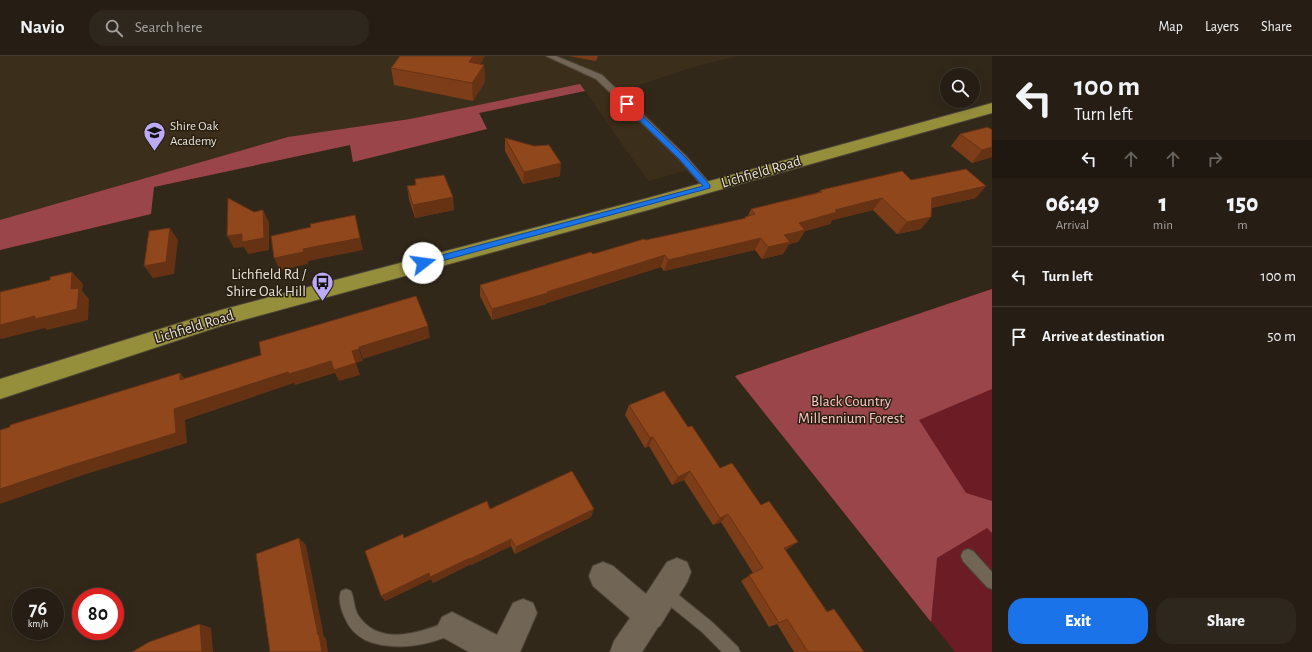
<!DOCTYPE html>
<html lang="en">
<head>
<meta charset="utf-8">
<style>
  body { margin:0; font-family:"Alegreya Sans",sans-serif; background:#2e271d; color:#f1f3f6; height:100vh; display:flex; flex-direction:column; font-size:15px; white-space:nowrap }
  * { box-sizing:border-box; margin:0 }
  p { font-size:13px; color:#a4a2a0 }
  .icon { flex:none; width:22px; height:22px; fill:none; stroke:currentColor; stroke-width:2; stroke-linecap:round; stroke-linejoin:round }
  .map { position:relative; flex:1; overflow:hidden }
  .side { display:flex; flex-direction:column; background:#261e14; width:320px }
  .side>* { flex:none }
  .hud { background:#261e14; color:#f1f3f6; overflow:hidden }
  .tools { position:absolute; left:940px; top:12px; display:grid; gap:8px }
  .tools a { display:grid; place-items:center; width:40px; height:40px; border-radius:50%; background:#261e14; box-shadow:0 2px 10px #0003,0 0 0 1px #423c34; font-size:20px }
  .speed { position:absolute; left:12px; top:532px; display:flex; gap:8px; font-size:20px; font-weight:700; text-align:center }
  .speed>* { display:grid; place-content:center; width:52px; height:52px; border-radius:50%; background:#261e14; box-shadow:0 2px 10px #0003,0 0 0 1px #423c34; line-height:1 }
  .speed small { font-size:10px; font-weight:400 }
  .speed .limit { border:6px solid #d22; background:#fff; color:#111 }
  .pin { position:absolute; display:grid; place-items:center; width:34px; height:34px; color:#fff; margin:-17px; border-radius:8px; box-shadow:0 2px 6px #0006 }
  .me { position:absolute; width:44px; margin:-22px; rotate:75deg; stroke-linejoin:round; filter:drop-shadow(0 0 3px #0008) }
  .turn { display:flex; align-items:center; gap:14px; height:84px; padding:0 16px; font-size:18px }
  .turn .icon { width:52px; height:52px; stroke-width:2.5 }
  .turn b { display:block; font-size:28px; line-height:34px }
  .lanes { display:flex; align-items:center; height:38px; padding:0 16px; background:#0003; justify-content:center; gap:20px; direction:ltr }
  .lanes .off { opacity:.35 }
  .eta { display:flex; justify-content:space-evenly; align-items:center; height:68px; text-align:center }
  .eta b { font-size:24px; font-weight:800; line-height:28px }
  .button { display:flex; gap:8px; margin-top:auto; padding:8px 16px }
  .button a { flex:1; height:46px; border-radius:16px; background:#1a73e8; color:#fff; font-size:16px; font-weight:800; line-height:46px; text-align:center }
  .button a+a { background:#2e271d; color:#f1f3f6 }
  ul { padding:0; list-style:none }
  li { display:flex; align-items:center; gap:12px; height:60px; padding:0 16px; border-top:1px solid #423c34 }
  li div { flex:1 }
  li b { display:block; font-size:15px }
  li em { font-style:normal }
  header { display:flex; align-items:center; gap:24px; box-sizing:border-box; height:56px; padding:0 20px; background:#261e14; border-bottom:1px solid #423c34 }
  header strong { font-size:19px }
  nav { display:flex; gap:22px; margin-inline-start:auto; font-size:14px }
  .search { width:280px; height:36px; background:#2e271d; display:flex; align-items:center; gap:10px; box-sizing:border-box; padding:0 14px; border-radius:16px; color:#a4a2a0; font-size:15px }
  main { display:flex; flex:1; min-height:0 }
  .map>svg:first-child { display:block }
  .built { fill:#3b2e1a }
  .green { fill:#6c1c24 }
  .forest { fill:#9a4549 }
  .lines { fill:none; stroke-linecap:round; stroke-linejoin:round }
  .lane-casing { stroke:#4c4338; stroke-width:2 }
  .street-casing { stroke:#4c4338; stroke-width:2 }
  .highway-casing { stroke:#4c4338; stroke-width:2 }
  .lane { fill:#716656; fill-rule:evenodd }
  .street { fill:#716656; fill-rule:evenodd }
  .highway { fill:#958f3c; fill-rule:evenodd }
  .wall { fill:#7d3d18 }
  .shaded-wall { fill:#663214 }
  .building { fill:#91471c; stroke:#663214 }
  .route { fill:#1a73e8; stroke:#114b97 }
  .labels { text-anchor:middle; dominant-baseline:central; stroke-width:3; stroke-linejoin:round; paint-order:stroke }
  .far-poi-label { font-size:13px; fill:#e9e3da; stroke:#281f11; text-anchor:start }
  .street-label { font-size:15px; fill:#e9e3da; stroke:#281f11 }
  .poi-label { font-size:15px; fill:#e9e3da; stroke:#281f11; text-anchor:end }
  .park-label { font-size:15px; fill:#fccac9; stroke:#281f11 }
</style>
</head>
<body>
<header>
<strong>Navio</strong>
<div class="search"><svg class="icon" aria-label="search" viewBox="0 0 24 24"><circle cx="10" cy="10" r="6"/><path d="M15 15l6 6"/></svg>Search here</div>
<nav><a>Map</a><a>Layers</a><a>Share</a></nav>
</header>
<main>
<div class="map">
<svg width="992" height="596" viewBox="0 0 992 596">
  <rect width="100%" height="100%" fill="#32281a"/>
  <path class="built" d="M0,0H739L697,10L624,34L697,112L648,125L585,35L480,57L487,73L353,106L350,89L154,131L151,158L0,194Z"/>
  <path class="green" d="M992,233V596H955L735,320Z"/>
  <path class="forest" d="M580,28L585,35L479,57L487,73L353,106L350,89L154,131L151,158L0,194V164L288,81L410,63Z
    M992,233V333L919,364L966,437L992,445V477L987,472L937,502L931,566L735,320Z"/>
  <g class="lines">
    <defs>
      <path id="lane" d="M546,0H556L602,19L686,100L711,129L712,131L711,133H705L680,104L596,23Z
        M968,493L973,495L992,516V533L987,531L963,505L961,500L963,495Z
        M665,530L670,532L712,566L738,591L740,596H722L702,576L660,542L658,537L660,532Z
        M346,533L351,535C354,542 354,552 358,559C380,593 424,575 452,564L457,566L459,571L457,576C429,590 394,596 365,584C356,579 349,572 345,562C341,554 338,543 341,535Z"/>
      <path id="street" d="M677,502L687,506L691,516L687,526L660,570L658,571L642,596H610L614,585L630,562L593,530L589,520L593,510L603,506L613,510L646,538L667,506Z
        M523,543L533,547L537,557L520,596H469L442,581L437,571L442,561L452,556L497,579L513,547Z"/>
      <path id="highway" d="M992,47V57L648,154L221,270L0,343V323L221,254L648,142Z"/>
    </defs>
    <use href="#lane" class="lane-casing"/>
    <use href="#street" class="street-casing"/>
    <use href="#highway" class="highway-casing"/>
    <use href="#lane" class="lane"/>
    <use href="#street" class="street"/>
    <use href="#highway" class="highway"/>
  </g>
  <path class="wall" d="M400,0H485L480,8L484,9L485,26L473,45L394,29L391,12Z
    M569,0H598L596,5Z
    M992,74V101L972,107L951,90L960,78Z
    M505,82L560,120L523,128L505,95Z
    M415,123L454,154L415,162L409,143L407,130L415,129Z
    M911,124L976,142L931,152L921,173L897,178L873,154L832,164L830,168L805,175L798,186L789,188L783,198L762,203L755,194L664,215L661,211L547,247L546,248L492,264L480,240V229L593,198L646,184L744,163L745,161L748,160L751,153L819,136L821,134Z
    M629,349L688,371L720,412L788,493L785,494L827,555L834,553L864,596H794L777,568L769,571L741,525L753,517L721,466L713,469L684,424L672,429L649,390L645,392L625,359Z
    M490,453L591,461L515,498L511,490L471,509V508L433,527L431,523L385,545L404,482Z"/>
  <path class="shaded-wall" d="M473,0H485L470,23L469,6Z
    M484,9L485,26L473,45L472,27Z
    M992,91V101L972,107L982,94Z
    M561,107L560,120L523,128L524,116Z
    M986,130L976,142L922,154L932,142Z
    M453,141L454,154L415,162L413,149Z
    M882,142L873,154L832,164L830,168L805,175L798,186L789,188L783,198L762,203L768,191L784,179L799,167L835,154Z
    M263,154L269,166V194L248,198L244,191L234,192L227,180L242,178Z
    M355,159L363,194L308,205V208L280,214L274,202Z
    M931,161L921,173L897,178L907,166Z
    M170,172L178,184L174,218L153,222L144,210Z
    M761,182L755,194L664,215L668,204Z
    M665,199L661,211L547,247L546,248L492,264V253Z
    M72,216L83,228L82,235L89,243L88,264L47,274L45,272L1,283L0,282V269L71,233Z
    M428,270L430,282L363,303L359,291Z
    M359,293L363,305L356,307L360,319L339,325L335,317L295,329L294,327L185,364L187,387L83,419L0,448V433L69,410L174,353Z
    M180,317L190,328L180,324Z
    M653,381L649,390L645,392L650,382Z
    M690,415L684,424L672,429L678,421Z
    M594,453L591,461L515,498L516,491Z
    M728,458L721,466L713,469L720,462Z
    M299,482L306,489L324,581L326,582L328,596H322L318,579Z
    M511,483V490L471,509L470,503Z
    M798,486L788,493L775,499L784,492Z
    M470,502L471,508L433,527L431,523L385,545L381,540L429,517Z
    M200,568L211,572L213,596H202Z"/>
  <path class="building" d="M400,0H473L469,6L484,9L472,27L391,12Z
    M988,71L992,74V91L982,94L960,78Z
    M505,82L534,90L549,89L561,107L524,116Z
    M966,113L986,130L932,142L931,161L907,166L882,142L835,154L837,156L799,167L805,174L784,179L790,186L768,191L761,182L668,204L665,199L547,236L548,237L492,253L480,229L591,196L593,198L644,183L646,184L746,162L745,161L755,158L751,153L822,136L821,134L902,115L911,124Z
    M444,119L453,141L413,149L407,130L416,129L415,123Z
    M228,142L254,156L263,154L264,182L242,186V178L227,180Z
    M355,159L360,182L303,193L304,196L274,202L271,180L311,171L310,168Z
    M170,172L166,206L144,210L149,175Z
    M72,216L71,233L79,232L77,253L35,263V260L0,269V236L50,224V221Z
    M416,240L428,270L359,291V293L352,295L356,307L334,314L331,305L289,318L288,316L174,353L176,377L69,410L0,433V374L10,371V369L180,317V324L261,299L259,286Z
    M664,335L688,371L692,370L720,412L732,407L761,449L769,445L798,486L784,492L827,556L834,553L864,596H808L787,563L779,567L749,519L763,512L728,458L720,462L690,415L678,421L653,381L650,382L629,349Z
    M572,415L594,453L516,491L511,483L470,503V502L430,521L429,517L381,540L365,495L403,478L404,482L487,445L490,453Z
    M299,482L318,579H319L322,596H270L256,498Z
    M200,568L202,596H132L149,586Z"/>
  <path class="route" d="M625,47H629L685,101L710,129V132L423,210L420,209L419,207L423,204L703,130L680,104L625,50Z"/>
  <defs>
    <symbol id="school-pin" viewBox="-11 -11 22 30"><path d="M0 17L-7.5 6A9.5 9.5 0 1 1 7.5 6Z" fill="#bbaaf6" stroke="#281f11"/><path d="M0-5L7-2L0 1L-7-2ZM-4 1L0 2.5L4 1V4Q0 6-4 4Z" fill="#111"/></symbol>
    <symbol id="bus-pin" viewBox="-11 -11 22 30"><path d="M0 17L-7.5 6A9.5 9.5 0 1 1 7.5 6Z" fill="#bbaaf6" stroke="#281f11"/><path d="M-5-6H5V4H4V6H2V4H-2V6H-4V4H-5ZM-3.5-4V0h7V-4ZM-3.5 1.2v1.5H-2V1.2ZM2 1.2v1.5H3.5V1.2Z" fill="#111"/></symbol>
  </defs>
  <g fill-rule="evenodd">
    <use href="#school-pin" x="142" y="64" width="25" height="34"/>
    <use href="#bus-pin" x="310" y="214" width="25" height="34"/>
  </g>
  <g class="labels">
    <g class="far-poi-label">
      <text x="170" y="70">Shire Oak<tspan x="170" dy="15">Academy</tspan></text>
    </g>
    <g class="street-label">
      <text transform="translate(761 116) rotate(-16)">Lichfield Road</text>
      <text transform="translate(194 271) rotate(-17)">Lichfield Road</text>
    </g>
    <g class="poi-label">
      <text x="306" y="218">Lichfield Rd /<tspan x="306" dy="17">Shire Oak Hill</tspan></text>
    </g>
    <g class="park-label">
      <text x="851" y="345">Black Country<tspan x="851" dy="17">Millennium Forest</tspan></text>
    </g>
  </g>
</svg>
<div class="tools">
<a><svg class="icon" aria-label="search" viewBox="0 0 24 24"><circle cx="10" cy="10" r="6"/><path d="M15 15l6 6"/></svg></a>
</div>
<div class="speed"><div>76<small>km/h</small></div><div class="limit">80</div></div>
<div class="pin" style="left:627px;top:48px;background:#d93025"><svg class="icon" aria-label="arrive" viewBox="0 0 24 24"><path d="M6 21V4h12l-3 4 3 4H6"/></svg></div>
<svg class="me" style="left:423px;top:207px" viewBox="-20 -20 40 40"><circle r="19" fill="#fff"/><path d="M0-13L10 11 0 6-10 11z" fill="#1a73e8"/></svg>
</div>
<section class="side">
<div class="hud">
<div class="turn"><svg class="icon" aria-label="left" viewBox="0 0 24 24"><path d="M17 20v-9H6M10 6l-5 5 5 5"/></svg><div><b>100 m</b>Turn left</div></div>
<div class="lanes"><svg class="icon" aria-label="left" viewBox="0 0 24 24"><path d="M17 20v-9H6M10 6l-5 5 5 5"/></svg><svg class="icon off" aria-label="ahead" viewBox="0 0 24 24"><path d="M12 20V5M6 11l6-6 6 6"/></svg><svg class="icon off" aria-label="ahead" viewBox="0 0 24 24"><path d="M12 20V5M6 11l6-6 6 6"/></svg><svg class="icon off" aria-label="right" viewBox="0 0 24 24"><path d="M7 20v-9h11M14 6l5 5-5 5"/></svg></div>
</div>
<div class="eta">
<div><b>06:49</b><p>Arrival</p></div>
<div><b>1</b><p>min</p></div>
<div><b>150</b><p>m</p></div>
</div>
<ul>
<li><svg class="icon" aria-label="left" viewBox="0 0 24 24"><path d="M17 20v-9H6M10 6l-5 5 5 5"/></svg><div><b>Turn left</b></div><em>100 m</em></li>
<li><svg class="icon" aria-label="arrive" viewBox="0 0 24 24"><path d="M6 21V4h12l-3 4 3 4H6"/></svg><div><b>Arrive at destination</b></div><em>50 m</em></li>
</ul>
<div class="button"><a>Exit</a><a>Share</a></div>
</section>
</main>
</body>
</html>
